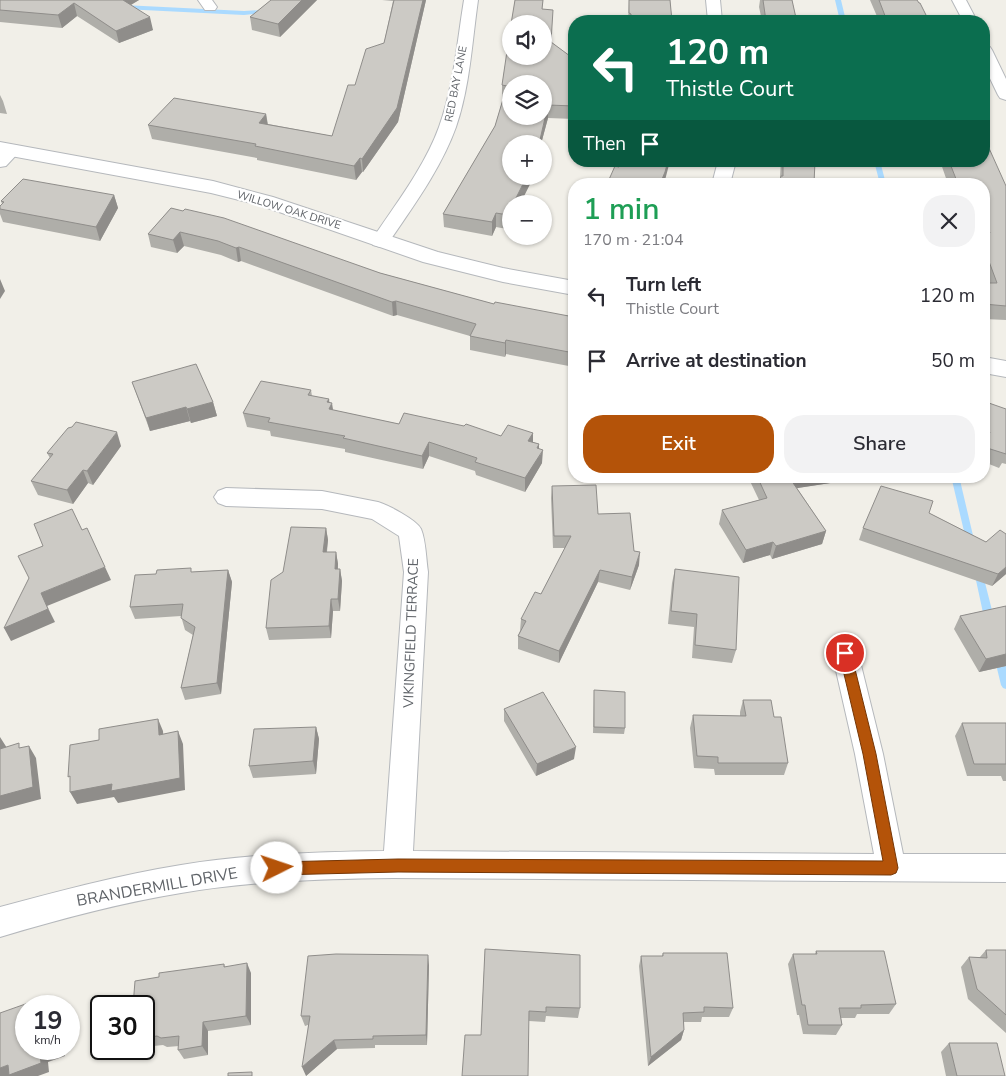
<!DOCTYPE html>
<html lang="en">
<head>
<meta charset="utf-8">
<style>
  body { margin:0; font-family:"Nunito Sans",sans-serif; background:#f2f2f3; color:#2b2b33; height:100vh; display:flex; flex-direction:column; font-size:19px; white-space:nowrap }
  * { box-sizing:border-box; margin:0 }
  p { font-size:16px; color:#7c7c81 }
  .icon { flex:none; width:28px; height:28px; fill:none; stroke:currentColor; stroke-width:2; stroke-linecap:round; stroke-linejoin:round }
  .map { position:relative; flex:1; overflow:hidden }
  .drawer { position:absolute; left:568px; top:178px; width:422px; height:305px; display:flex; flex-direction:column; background:#fff; border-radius:20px; box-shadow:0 1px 4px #0004 }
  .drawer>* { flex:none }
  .banner { position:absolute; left:568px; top:15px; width:422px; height:152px; border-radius:20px; box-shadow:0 1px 4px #0004; background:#0b6e4f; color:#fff; overflow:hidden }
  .controls { position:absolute; left:502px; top:15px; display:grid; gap:10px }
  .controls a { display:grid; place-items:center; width:50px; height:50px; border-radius:50%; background:#fff; box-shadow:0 1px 4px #0004; font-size:25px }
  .speed { position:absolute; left:15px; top:995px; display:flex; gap:10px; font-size:25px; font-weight:700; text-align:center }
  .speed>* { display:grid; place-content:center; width:65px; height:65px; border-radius:50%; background:#fff; box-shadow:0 1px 4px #0004; line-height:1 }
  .speed small { font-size:12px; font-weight:400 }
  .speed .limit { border:2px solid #111; border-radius:8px; background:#fff; color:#111 }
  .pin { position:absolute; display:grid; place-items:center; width:42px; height:42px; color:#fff; margin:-21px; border:2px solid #fff; border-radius:50%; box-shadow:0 1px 5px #0007 }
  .me { position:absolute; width:55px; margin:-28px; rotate:86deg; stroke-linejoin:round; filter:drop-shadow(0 0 4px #0008) }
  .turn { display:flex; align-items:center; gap:18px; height:105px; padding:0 15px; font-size:22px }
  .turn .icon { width:65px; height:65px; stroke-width:2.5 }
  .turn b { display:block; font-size:35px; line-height:42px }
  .then { display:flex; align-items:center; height:48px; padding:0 15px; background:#0003; gap:10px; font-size:19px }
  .round { display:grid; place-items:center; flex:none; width:52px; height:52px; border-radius:20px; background:#f2f2f3 }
  .head { display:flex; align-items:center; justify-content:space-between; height:85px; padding:0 15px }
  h1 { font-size:30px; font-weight:600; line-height:38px; color:#1e9e55 }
  .action { display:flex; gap:10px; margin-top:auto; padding:10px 15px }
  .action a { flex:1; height:58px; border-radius:20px; background:#b45309; color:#fff; font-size:20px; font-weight:600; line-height:58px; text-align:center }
  .action a+a { background:#f2f2f3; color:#2b2b33 }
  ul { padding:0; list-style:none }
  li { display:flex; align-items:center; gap:15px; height:65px; padding:0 15px }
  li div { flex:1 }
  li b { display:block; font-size:19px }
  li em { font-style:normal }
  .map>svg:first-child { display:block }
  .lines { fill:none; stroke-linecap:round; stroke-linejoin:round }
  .stream { fill:#aadaff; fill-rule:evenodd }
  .minor-casing { stroke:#b5b8bc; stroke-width:2 }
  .tertiary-casing { stroke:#b5b8bc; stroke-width:2 }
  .minor { fill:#fff; fill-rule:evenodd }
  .tertiary { fill:#fff; fill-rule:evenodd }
  .wall { fill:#afaea9 }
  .shaded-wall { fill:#8f8d8a }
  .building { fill:#cccac5; stroke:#8f8d8a; fill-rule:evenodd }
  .route { fill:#b45309; stroke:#753606 }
  .labels { text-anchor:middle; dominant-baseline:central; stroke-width:4.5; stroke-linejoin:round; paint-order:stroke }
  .far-street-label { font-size:11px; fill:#5f6368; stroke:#fff }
  .street-label { font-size:14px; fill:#5f6368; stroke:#fff }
  .near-street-label { font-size:16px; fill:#5f6368; stroke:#fff }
</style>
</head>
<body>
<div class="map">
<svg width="1006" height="1076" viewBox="0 0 1006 1076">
  <rect width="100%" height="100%" fill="#f1efe8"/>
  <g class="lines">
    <path class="stream" d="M282,0H288L282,11L244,15L123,9L120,7L123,5L244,11L278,9Z
      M835,0H841L846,21H840Z
      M874,161H880L886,184H880Z
      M951,476H959L975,544L974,546H968L967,544Z
      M978,567L981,569L982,571L995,622L993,625L990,626L987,625L985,622L974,571L975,569Z
      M999,652L1002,653L1006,665V689L1003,688L1001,685L994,656L996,653Z"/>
    <defs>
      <path id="minor" d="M198,0H212L217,7L215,10H205Z
        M464,0H478C472,42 470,86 456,127C441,169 412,208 387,245L380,247L373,245L371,241C395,205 424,168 439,127C454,86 457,42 464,0Z
        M706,0H720L722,21H708Z
        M952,0H966L977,21H963Z
        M984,45L990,47L992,50L1006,79V100L1000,98L998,95L984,66Z
        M12,145L18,146L21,150L6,166L0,167V152L6,146Z
        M718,161H736L730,184H712Z
        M226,488L322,491L378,502C388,505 417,520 421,529C426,541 426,559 428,572L413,851L874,854L855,754L832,653L836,645L845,642L854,645L858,653L883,754L903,854H1006V882L393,878C322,879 251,881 181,893C120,903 60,919 0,937V907C60,891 119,875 181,865C248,854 316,852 384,851L404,572L399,536L372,519L322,509L226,506L218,503L214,497L218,491Z"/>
      <path id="tertiary" d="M0,142L213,181L273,197L438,252L503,268L574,281V295L503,282L423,262L259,205L211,193L0,154Z
        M984,357L1006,361V377L984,373Z"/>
    </defs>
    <use href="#minor" class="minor-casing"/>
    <use href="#tertiary" class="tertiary-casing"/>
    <use href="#minor" class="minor"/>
    <use href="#tertiary" class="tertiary"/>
  </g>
  <path class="wall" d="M0,0H139L131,5L153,30L119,43L77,16L62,28L0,22Z
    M271,0H317L280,37L252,30L250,17Z
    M382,0H426L398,122L363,172H362L356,180L257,160V158L152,139L148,125L266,114L268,124L332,136L355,85L384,43L393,1Z
    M515,0H543L542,9L551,42L574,59V119L548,118L541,144H511L534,176L520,204H511V221L507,229L496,227L492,236L444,227L443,214L495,126L503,99H502V85Z
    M629,0H670L672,21H628Z
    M760,0H792L796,18L808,21H762L759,7Z
    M870,0H917L929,21H879Z
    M0,95L3,101L7,114L0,113Z
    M781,161H815L780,177Z
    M940,161H984L1006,186V320L984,319V283H986L984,276V184H948Z
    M114,195L118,208L100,241L3,222L0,214V206L2,204L1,201Z
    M171,208L380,273L494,304L574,317V367L506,354L505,357L470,350V336L397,315L393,316L241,261L238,262L221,255L184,246L177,253L151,247L148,234Z
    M574,223V247L569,246V232Z
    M132,382L213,402L217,416L191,423L190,421L150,431Z
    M311,390L312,396L329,399V402L333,410L399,424L501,436L533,433V442L539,444V448L542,463L525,492L476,475L475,471L429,456L423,469L345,452V449L271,436L270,431L247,427L243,413Z
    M984,408L1006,409V464L1002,463L999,468L984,462Z
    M121,446L93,485L88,483L73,504L38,495L31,481L50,458L47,453Z
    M750,476H864L863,478L797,488L826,531L822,544L772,559L770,555L743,563L719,524L722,510L759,500L749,479Z
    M552,486L598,514L634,551L639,565L630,590L598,582L559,663L518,649V636L520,631L521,619L541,594L565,548H553L551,498Z
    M929,513L986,542L1006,574L992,586L859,540L863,528Z
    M326,528L328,540L327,552H336L338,564V569H340L342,581L340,611H333L331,638L269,640L266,628L283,572Z
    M675,569L736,650L732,663L692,658L694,627L668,624L672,583Z
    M228,570L232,582L221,694L185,700L181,688L193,635L185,630L181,616L135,619L130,607L192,572Z
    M1006,606V666L979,672L954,629L960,616Z
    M594,690L625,728L624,734L593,733Z
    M743,700L774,717L788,763L784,775H715L714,769L694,768L690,728L693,715L740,716V712Z
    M504,709L574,759L536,776L504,721Z
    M962,723H1006V781H1003L1001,776H967L955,736Z
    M316,727L319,739L316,774L253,778L249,766Z
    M485,949L580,1008L578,1018L546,1016L545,1022L529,1021L481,1035Z
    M986,950H1006V1033L968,999L961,967L969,957H980Z
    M816,951L896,1004L889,1014H857L855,1018H841L842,1025L836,1035L803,1034L799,1015H797L788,964L793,954H815Z
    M663,953L733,1008L729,1017H702L701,1022H684V1030L681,1040L648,1066L639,966L641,956H662Z
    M224,964L225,967L251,973V1025L208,1031V1055L184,1059L178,1050L179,1046L167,1047L163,1045L144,1047V1006L159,977Z
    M429,965L427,1045H375V1048L337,1049L306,1076L308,1025L305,1026L301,1016Z
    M949,1043L1005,1076H946L941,1052Z"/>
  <path class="shaded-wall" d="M119,0H139L122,10Z
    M302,0H317L280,37L278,24Z
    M423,0H426L398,122L363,172L362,159Z
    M74,3L77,16L62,28L58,15Z
    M150,17L153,30L119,43L116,31Z
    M548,105V118L541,144H539Z
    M266,114L268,128L259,123Z
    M360,158L362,172L356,180L354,166Z
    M668,161H670L664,184H660Z
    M527,176H534L520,204H513Z
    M114,195L118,208L100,241L96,227Z
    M511,208V221L507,229L508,215Z
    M496,213V227L492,236V222Z
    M180,232L184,246L177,253L173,240Z
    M239,247L241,261L238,262L236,248Z
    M0,279L5,291L0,299Z
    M396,301L397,315L393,316L392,302Z
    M506,340V354L505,357V343Z
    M329,399L330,407L332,403L334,416L330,414L327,402Z
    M213,402L217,416L191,423L187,409Z
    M186,407L190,421L150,431L146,418Z
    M117,432L121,446L93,485L87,471Z
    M533,433V447L528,441Z
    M429,442V456L423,469L422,456Z
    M539,444V457L543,450L542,463L525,492V478Z
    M83,470L88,483L73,504L67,490Z
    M793,476H864L863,478L785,490L789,477Z
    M326,528L328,540L325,564L323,552Z
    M826,531L822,544L772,559L776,546Z
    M773,542L770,555L743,563L746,550Z
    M336,552L338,564L337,581L335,569Z
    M640,552L639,565L630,590L632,577Z
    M105,567L111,580L47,606L55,622L11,641L4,628L41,593Z
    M1006,567V574L992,586L998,574Z
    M340,569L342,581L340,611L338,599Z
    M228,570L232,582L221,694L217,683Z
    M600,570L598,582L559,663V651Z
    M331,599L333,611L331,638L329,626Z
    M1006,654V666L979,672L986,659Z
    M158,719L163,731L164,747L159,735Z
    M316,727L319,739L316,774L313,761Z
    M178,731L183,744L185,790L118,803L114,797L77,804L70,792Z
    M0,737L7,748L0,749Z
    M29,746L36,758L41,799L0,810V796Z
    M576,747L574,759L536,776L537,764Z
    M428,955L429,965L427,1045L426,1035Z
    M247,963L251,973V1025L246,1016Z
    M48,996L56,1005V1006H50Z
    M203,1022L208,1031V1055L202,1046Z
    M684,1030L681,1040L648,1066L651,1057Z
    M334,1040L337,1049L306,1076L302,1067Z
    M52,1049H64L65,1056L48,1062L49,1072L38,1076H0V1068Z"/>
  <path class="building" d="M0,0H123L150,17L116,31L74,3L58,15L0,10Z
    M271,0H302L278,24L250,17Z
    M394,0H423L397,108L362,159L360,158L354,166L255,146L256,144L148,125L174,98L266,114L259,123L332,136L348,85H355L366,49L384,43Z
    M515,0H543L542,9L553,10L551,42L574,59V106L548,105L539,144H511V176H527L513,204H511V208L508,215L496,213L492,222L443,214L495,126L507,86L502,85L511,24V56H544V24H511ZM511,84H544V116H511Z
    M629,0H670L672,21H634V18H631V14L629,13Z
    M763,0H792L796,18H807L808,21H766Z
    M879,0H917L919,3H920L929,21H887Z
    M984,137L1006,186V306L984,304V283H997L984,248V233H990L984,218V184H958L949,161H984Z
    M620,161H668L665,172L660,184H607L615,166L619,167Z
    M783,161H815L814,184H779L781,176H783Z
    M23,179L114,195L96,227L0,209V206L4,202L1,201Z
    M171,208L183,211L185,209L224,218L380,273L494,304L495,302L574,317V353L506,340L505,343L470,336L476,324L396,301L392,302L239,247L236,248L218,241L180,232L173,240L148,234Z
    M574,223V233L569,232Z
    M196,364L213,402L187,409L186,407L146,418L132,382Z
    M261,381L311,390L308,395L329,399L327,402L332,403L329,409L399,424L404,413L464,426L466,424L501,436L508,425L533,433L528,441L539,444L537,448L543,450L525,478L475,462L477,458L429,442L422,456L343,438L345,436L268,422L270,418L243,413Z
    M986,402L1006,409V454L984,447L990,432L984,430V408Z
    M76,422L117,432L87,471L83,470L67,490L31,481L53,454L47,453L68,428L72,427Z
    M757,476H793L789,477L826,531L776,546L773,542L746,550L722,510L767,498Z
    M596,485L598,514L630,513L634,551L640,552L632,577L600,570L559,651L518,636L526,621L521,619L535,592L541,594L571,536H554L552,486Z
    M881,486L933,501L929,513L986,542L1000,530L1006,534V567L998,574L863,528Z
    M72,509L82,530L87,528L105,567L41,593L48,609L4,628L29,578L18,556L43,546L34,524Z
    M291,527L326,528L323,552H336L335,569H340L338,599H331L329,626L266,628L271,580L283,572Z
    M191,568V572L228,570L217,683L181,688L195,627L181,618L183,604L130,607L135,575L156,574L157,570Z
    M675,569L739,577L736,650L695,645L697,614L671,611Z
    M1006,606V654L986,659L960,616Z
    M594,690L625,692V728L594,727Z
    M543,692L576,747L537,764L504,709Z
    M743,700H771L774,717H781L788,763H718V757L697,756L693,715L746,716Z
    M158,719L159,735L178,731L180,778L111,791L112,784L70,792V776L68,777L70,745L99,740V729Z
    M962,723H1006V764H974Z
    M316,727L313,761L249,766L254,729Z
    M19,743V748L29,746L33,787L0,796V746V749Z
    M485,949L580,955V1008L546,1007V1012L529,1011L528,1076H462L465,1035H481Z
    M986,950H1006V1015L977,989L969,957L987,958Z
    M816,951H884L896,1004L861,1005V1008H839L842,1025H808L805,1005H802L793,954H817Z
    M663,953H727L733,1008L704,1007V1012L683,1013L684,1030L651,1057L641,956H663Z
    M336,954L428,955L426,1035L373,1036V1039L334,1040L302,1067L310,1016H301L308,956Z
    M247,963L246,1016L203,1022L202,1046L178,1050L179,1036L161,1038L157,1036L144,1038V1006H133L135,981L159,977V973L224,964V967Z
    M48,996L50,1006H26V1049H52L40,1053L41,1063L9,1075L8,1065L0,1068V1013Z
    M949,1043H997L1005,1076H957Z
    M252,1072V1076H228V1073Z"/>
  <path class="route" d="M845,648L850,650L851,653L876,754L898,868L896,873L891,875L398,872L277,875L272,873L270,868L272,864L277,862L398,859L883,861L863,754L839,653L841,650Z"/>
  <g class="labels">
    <g class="far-street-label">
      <text transform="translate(456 84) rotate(-79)">RED BAY LANE</text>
      <text transform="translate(289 210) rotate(17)">WILLOW OAK DRIVE</text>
    </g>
    <g class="street-label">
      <text transform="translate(411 633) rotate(-88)">VIKINGFIELD TERRACE</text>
    </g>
    <g class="near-street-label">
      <text transform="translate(157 887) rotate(-10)">BRANDERMILL DRIVE</text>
    </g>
  </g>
</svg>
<div class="controls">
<a><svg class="icon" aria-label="sound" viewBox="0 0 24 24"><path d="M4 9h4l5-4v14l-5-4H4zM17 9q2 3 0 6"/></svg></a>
<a><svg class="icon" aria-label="layers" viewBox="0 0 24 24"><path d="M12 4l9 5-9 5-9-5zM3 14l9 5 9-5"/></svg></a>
<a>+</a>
<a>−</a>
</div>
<div class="speed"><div>19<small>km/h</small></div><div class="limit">30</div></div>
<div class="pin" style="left:845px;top:653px;background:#d93025"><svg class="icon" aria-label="arrive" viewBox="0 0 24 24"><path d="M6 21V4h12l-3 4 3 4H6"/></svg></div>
<svg class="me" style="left:277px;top:868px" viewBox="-20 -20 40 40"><circle r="19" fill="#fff"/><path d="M0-13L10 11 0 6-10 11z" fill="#b45309"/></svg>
<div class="banner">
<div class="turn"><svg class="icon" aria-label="left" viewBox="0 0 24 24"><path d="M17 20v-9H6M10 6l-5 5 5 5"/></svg><div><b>120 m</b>Thistle Court</div></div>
<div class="then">Then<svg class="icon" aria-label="arrive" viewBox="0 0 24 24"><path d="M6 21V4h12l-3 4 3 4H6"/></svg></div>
</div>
<section class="drawer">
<div class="head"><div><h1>1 min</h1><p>170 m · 21:04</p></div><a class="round"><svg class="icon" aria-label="close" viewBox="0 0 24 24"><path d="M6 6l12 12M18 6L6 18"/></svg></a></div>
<ul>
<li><svg class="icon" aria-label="left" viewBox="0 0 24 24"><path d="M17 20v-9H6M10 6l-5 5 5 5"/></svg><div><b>Turn left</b><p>Thistle Court</p></div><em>120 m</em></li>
<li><svg class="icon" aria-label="arrive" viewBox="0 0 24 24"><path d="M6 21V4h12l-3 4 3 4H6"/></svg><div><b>Arrive at destination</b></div><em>50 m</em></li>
</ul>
<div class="action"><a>Exit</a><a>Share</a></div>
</section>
</div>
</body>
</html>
